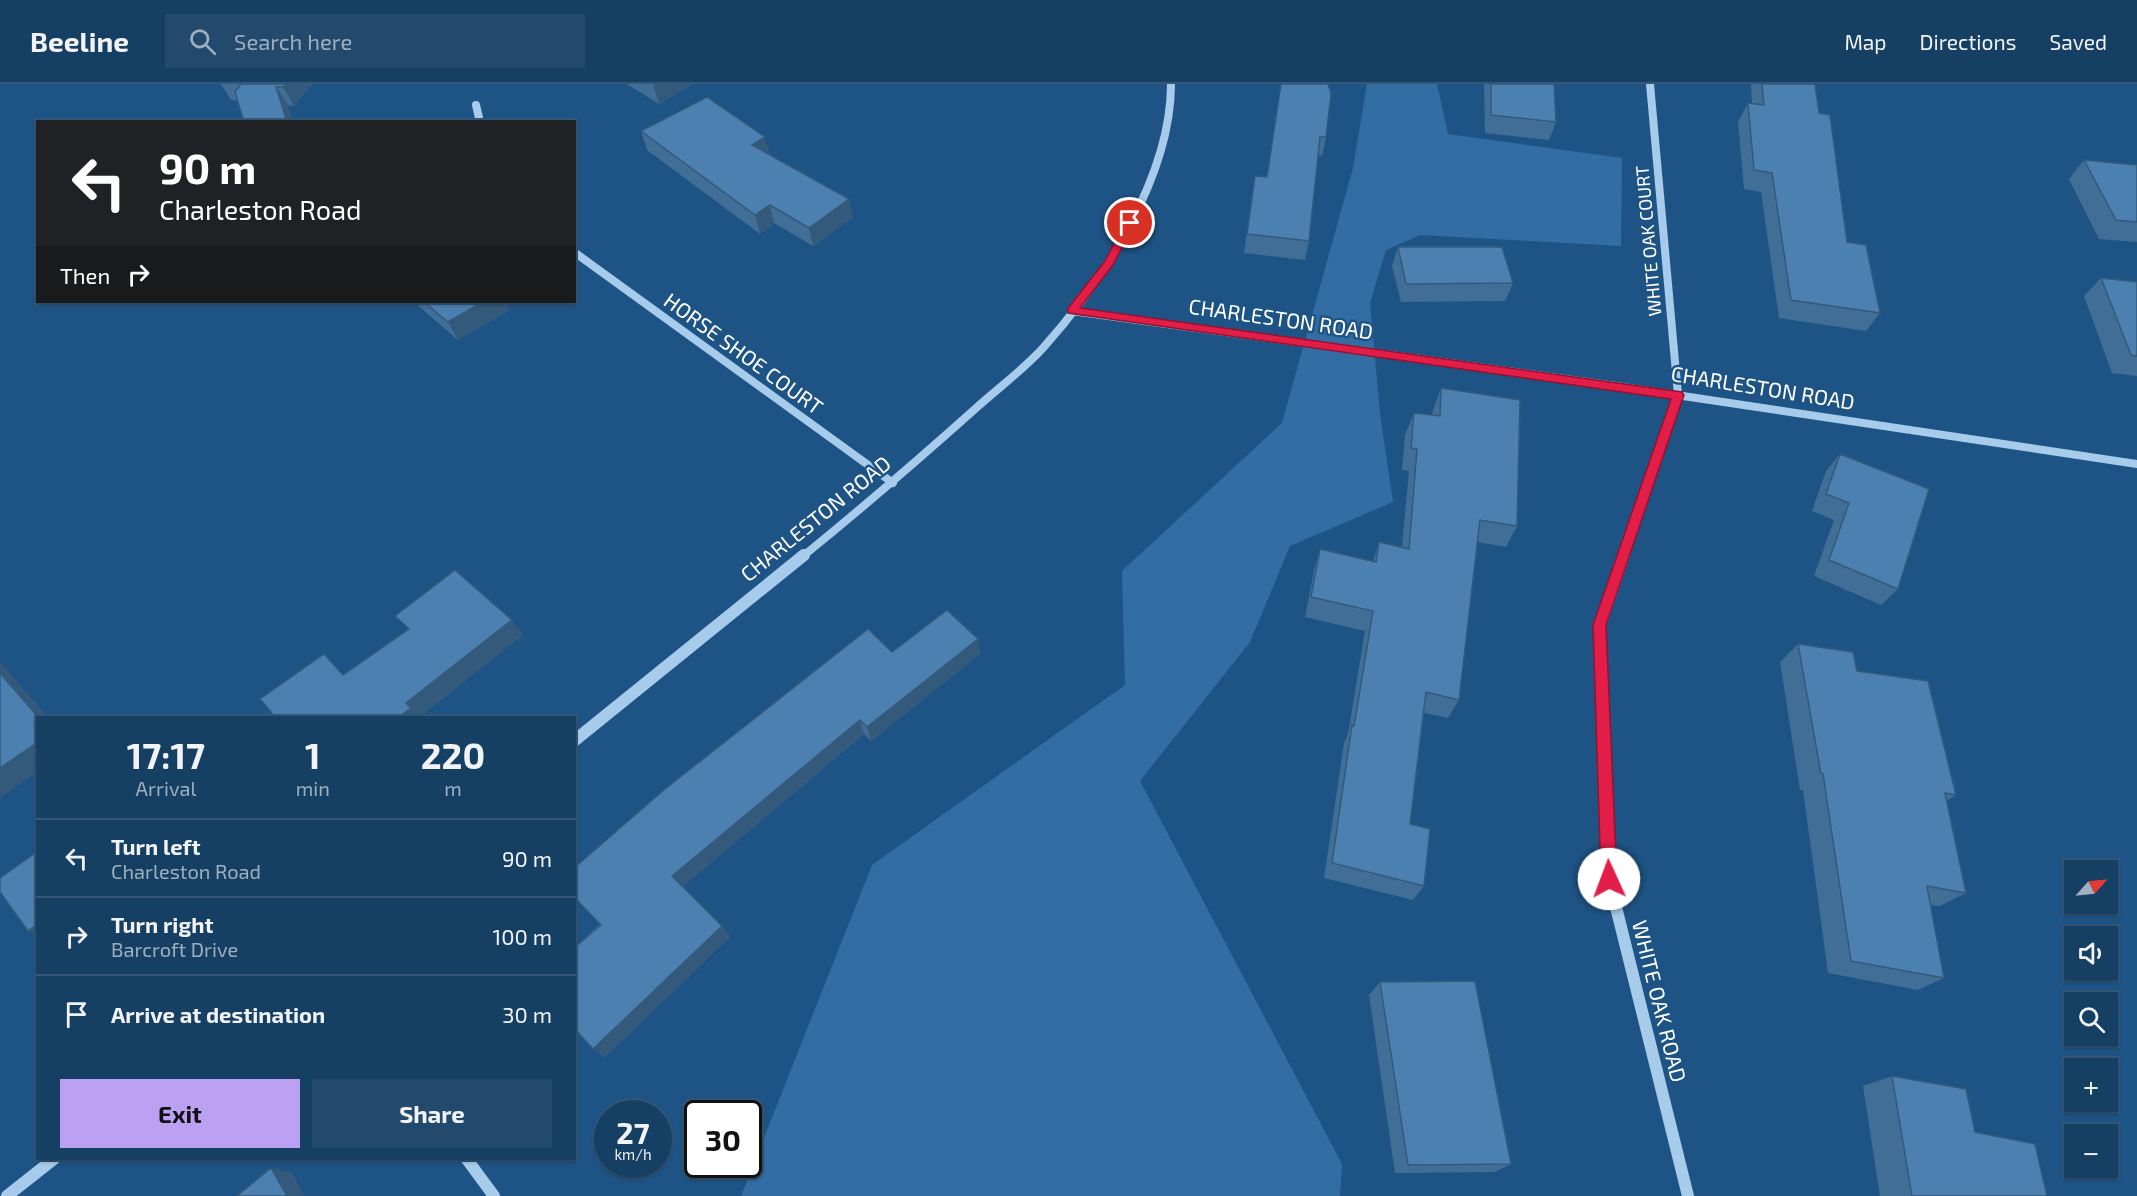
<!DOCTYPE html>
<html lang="en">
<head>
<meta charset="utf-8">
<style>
  body { margin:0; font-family:"Exo 2",sans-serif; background:#234a6d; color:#f1f3f6; height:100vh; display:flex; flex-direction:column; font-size:22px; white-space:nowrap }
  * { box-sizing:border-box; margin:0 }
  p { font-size:20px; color:#9eafbf }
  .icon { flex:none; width:33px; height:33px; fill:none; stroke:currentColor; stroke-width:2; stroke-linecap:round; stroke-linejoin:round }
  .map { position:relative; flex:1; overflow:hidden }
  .sheet { position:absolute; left:36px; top:632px; width:540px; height:444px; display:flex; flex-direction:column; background:#163f64; border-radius:0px; box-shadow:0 2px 4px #0004,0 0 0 2px #355878 }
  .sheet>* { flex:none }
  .top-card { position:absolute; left:36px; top:36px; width:540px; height:183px; border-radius:0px; box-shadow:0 2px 4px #0004,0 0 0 2px #355878; background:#202124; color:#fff; overflow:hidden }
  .needle { width:39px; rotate:63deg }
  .controls { position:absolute; left:2064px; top:776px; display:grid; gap:12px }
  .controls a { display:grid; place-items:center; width:54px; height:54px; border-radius:0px; background:#163f64; box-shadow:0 2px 4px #0004,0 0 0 2px #355878; font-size:30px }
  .speed { position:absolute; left:594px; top:1016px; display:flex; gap:12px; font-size:30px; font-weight:700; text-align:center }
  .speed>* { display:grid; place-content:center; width:78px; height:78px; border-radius:50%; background:#163f64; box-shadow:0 2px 4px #0004,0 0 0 2px #355878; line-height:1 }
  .speed small { font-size:15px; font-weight:400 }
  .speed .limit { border:3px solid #111; border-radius:9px; background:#fff; color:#111 }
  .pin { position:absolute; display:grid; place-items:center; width:51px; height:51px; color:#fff; margin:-26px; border:3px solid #fff; border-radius:50%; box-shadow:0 2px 6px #0007 }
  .me { position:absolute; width:66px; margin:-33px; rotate:358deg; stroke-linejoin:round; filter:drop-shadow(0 0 4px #0008) }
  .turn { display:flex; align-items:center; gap:21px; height:126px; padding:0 24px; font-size:27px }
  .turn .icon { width:78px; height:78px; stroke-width:2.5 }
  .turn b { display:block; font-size:42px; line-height:51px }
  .then { display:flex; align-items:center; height:57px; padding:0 24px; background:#0003; gap:12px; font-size:22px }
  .eta { display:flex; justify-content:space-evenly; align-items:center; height:102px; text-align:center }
  .eta b { font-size:36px; font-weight:700; line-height:42px }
  .primary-button { display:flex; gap:12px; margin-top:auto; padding:12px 24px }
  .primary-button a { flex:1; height:69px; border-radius:0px; background:#bca0f2; color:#111; font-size:24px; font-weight:700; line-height:69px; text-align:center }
  .primary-button a+a { background:#234a6d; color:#f1f3f6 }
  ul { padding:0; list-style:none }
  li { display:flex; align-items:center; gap:18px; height:78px; padding:0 24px; border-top:2px solid #355878 }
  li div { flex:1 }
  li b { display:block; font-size:22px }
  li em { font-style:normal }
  header { display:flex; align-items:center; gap:36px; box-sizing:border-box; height:84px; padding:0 30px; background:#163f64; border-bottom:2px solid #355878 }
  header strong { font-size:28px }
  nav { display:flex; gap:33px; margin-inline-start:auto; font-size:21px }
  .search { width:420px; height:54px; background:#234a6d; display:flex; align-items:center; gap:15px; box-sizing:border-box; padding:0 21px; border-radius:0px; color:#9eafbf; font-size:22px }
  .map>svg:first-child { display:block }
  .green { fill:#326ea3 }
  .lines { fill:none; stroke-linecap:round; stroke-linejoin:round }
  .minor-far1 { stroke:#a7cbea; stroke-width:8 }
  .minor { stroke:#a7cbea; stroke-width:12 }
  .wall { fill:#406e97 }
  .shaded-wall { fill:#345a7b }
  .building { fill:#4b80b0; stroke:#345a7b; stroke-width:1.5 }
  .route { fill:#e11d48; stroke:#92132f; stroke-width:1.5 }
  .labels { text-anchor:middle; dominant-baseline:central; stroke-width:5; stroke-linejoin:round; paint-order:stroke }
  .far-street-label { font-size:18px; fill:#fff; stroke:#1e5485 }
  .street-label { font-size:21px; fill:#fff; stroke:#1e5485 }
</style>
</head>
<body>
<header>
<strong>Beeline</strong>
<div class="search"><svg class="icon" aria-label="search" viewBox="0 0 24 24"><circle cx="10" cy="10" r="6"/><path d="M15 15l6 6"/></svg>Search here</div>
<nav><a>Map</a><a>Directions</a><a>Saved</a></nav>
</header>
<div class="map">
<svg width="2137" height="1112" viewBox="0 0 2137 1112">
  <rect width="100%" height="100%" fill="#1e5485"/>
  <path class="green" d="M1367,0H1437L1448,50L1622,74L1621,162L1420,151L1386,166L1370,219L1380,330L1393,418L1290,462L1250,558L1140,697L1342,1080L1340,1112H741L872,781L1125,601L1122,487L1282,339L1353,84Z"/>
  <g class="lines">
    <path class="minor-far1" d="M476,21L480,38
      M574,168L893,399
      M1072,227L1616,302L2137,380
      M802,473C861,425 918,376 975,325C997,305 1023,286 1043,264C1103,197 1171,93 1171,0
      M1623,473L1678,311L1650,0"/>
    <path class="minor" d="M1624,471L1600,541L1609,795L1688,1112
      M574,657L804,471
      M466,1074L494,1112
      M7,1112L55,1074"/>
  </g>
  <path class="wall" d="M221,0H312L294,22L231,16Z
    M627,0H693L659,20Z
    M1281,0L1326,53L1322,72L1318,71L1309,157L1305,176L1244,169L1255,92L1267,93Z
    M1484,0H1554L1556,38L1549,56L1485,49Z
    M1751,0H1815L1819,29L1847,158L1880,229L1866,247L1779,234L1761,108L1744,105L1738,38L1748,19L1752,20Z
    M641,47L770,70L853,133L813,162L774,139L760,150L647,66Z
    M2084,76L2137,81V158L2099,155L2069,95Z
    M1398,163L1513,199L1505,217L1401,218L1392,182Z
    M2101,194L2137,198V292L2112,289L2084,212Z
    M414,218H505L509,226L458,256Z
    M1441,304L1517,442L1506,463L1477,458L1459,616L1448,634L1424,629L1410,740L1424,802L1413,816L1324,794L1344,659L1348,650L1365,547L1305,533L1314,486L1320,465L1373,477L1379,458L1402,463L1409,387L1402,386L1405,351L1414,329L1432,331L1433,326Z
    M1840,370L1898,505L1881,521L1814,492L1834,436L1812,427L1826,387Z
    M978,555L980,570L871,657L864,650L682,803L722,842L730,853L605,973L574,864L892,568Z
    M1798,560L1857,587L1956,711L1946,717L1966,809L1940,822L1930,821L1944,894L1918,906L1828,889L1803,706H1800L1780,578Z
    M1380,898L1511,1080L1495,1088L1395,1089L1369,911Z
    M1892,992L2047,1112H1880L1863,1002Z"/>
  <path class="shaded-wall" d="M286,0H312L294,22L283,3Z
    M654,0H693L659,20L653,1Z
    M276,3L288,21L293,38H287Z
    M765,53L770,72L752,61Z
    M849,115L853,133L813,162L809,144Z
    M770,121L774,139L760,150L755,131Z
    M483,218H505L509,226L458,256L448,238Z
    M512,536L523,551L420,633H399L406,619Z
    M978,555L980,570L871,657L867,643Z
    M0,578L48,633H38L0,589Z
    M860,636L864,650L681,804L672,792Z
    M38,658V687L0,714V684Z
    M38,840V851L28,847Z
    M722,842L730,853L605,973L593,965Z
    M271,1084L292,1089L305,1112H287Z"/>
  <path class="building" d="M241,0H286L283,3H276L287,38H244L235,8Z
    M1281,0H1328L1331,10L1326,53H1320L1309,157L1247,150L1255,92L1267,93Z
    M1491,0H1554L1556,38L1491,31Z
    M1762,0H1815L1819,29L1830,31L1847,158L1866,161L1880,229L1791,216L1772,89L1754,86L1748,19L1764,21Z
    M707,13L765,53L752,61L849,115L809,144L770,121L755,131L641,47Z
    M2084,76L2137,81V138L2116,136Z
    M1398,163H1502L1513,199L1406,200Z
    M2101,194L2137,198V272L2131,271Z
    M424,218H483L448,238Z
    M1441,304L1520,316L1517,442L1480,436L1459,616L1426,608L1410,740L1430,745L1424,802L1332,779L1352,641L1354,642L1373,527L1311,513L1320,465L1376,478L1379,458L1409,465L1417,365L1411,364L1414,329L1440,332Z
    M1840,370L1929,405L1898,505L1829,476L1849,419L1826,410Z
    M455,486L512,536L406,619L411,624L399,633H266L272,629L260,615L324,570L343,591L409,545L395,532Z
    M947,526L978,555L867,643L860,636L672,792L722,842L593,965L574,944V864L601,841L574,813V784L665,705L868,545L892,568Z
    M1798,560L1853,568L1857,587L1928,597L1956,711L1945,709L1966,809L1927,802L1944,894L1851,877L1823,690H1821Z
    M0,589L38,633V658L0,684Z
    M38,767V840L28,847L0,808V794Z
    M1475,897L1511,1080L1408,1081L1380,898Z
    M1892,992L1966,1005L1975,1048L2035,1060L2047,1112H1912Z
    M271,1084L287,1112H237Z"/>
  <path class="route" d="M1130,135L1135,139L1113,181L1080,224L1682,308L1684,311L1606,541L1617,795L1614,800L1609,802L1604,800L1601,795L1593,541L1671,315L1068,229V224L1105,177L1125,139Z"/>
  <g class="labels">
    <g class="far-street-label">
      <text transform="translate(1648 157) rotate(-95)">WHITE OAK COURT</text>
    </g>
    <g class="street-label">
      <text transform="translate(1281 234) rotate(8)">CHARLESTON ROAD</text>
      <text transform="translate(744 269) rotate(36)">HORSE SHOE COURT</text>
      <text transform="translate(1763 303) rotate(9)">CHARLESTON ROAD</text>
      <text transform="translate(815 434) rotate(-39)">CHARLESTON ROAD</text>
      <text transform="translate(1660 917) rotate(76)">WHITE OAK ROAD</text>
    </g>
  </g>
</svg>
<div class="controls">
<a><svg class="needle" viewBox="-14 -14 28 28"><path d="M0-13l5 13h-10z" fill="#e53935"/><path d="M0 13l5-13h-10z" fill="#9eafbf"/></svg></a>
<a><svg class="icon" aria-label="sound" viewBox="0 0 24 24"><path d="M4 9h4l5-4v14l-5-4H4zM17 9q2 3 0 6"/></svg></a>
<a><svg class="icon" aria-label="search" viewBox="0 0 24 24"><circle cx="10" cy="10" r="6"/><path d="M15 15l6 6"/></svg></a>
<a>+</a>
<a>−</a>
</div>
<div class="speed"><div>27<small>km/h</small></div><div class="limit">30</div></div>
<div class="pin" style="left:1130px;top:139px;background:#d93025"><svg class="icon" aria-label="arrive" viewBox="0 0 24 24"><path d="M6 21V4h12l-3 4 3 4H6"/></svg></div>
<svg class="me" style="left:1609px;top:795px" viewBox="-20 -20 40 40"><circle r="19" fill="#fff"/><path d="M0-13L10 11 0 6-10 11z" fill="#e11d48"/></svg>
<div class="top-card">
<div class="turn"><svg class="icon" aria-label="left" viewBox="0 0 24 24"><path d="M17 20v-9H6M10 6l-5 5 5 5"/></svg><div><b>90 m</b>Charleston Road</div></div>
<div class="then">Then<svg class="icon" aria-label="right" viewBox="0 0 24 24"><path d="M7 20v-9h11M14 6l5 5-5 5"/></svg></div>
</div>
<section class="sheet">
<div class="eta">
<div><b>17:17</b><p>Arrival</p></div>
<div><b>1</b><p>min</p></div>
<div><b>220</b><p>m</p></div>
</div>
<ul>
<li><svg class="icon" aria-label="left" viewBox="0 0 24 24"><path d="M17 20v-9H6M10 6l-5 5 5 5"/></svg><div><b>Turn left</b><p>Charleston Road</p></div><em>90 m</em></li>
<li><svg class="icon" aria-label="right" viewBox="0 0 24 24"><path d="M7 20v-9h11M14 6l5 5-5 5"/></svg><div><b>Turn right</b><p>Barcroft Drive</p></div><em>100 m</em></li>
<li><svg class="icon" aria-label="arrive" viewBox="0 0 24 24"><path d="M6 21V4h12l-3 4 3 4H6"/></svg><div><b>Arrive at destination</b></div><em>30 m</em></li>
</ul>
<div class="primary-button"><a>Exit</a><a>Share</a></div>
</section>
</div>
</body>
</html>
